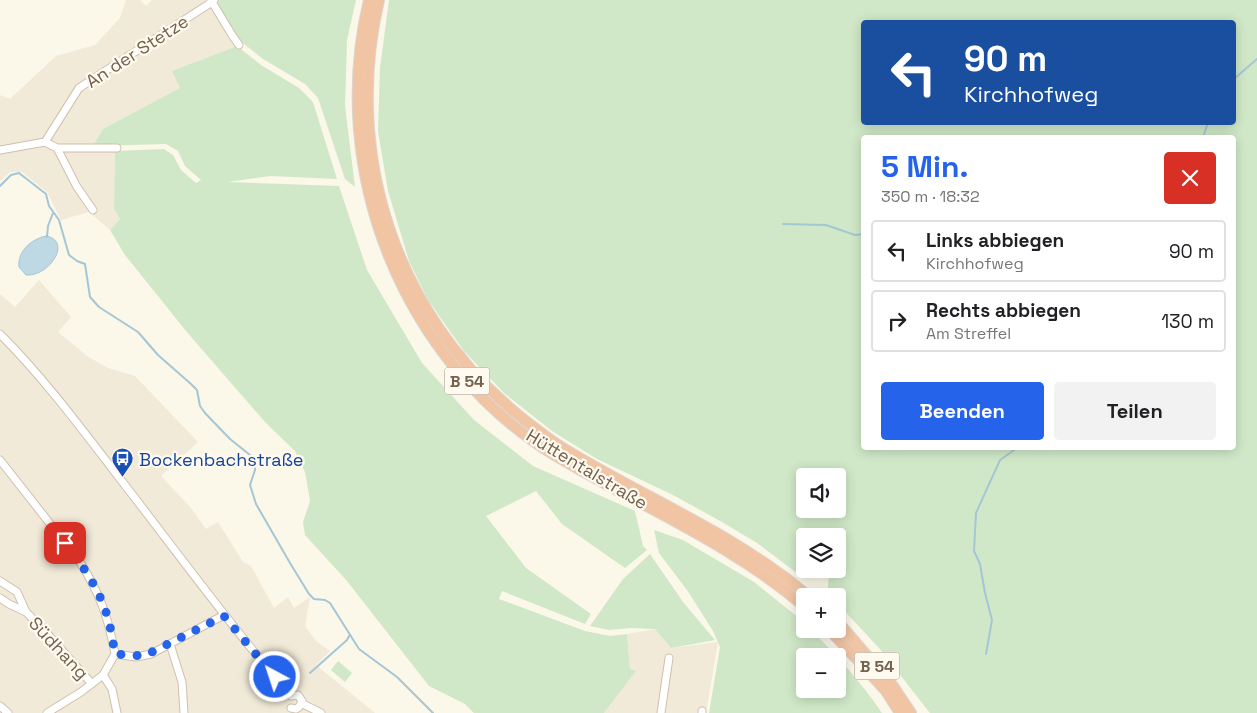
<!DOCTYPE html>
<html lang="de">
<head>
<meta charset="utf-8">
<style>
  body { margin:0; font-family:"Space Grotesk",sans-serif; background:#f2f2f2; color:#202124; height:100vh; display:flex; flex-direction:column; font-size:19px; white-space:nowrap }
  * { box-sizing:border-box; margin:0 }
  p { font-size:16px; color:#757577 }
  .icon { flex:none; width:28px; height:28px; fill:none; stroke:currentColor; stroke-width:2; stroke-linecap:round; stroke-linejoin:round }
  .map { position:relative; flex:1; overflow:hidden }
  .side { position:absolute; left:861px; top:135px; width:375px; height:315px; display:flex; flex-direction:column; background:#fff; border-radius:5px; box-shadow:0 2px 12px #0003 }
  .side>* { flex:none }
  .guide { position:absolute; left:861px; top:20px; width:375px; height:105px; border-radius:5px; box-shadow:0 2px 12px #0003; background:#1a4fa0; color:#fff; overflow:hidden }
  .controls { position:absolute; left:796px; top:468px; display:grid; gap:10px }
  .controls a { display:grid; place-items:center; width:50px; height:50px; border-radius:5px; background:#fff; box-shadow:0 2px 12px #0003; font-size:25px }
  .pin { position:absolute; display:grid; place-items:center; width:42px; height:42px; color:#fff; margin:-21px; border-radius:10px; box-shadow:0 2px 8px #0006 }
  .me { position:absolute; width:55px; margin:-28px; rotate:320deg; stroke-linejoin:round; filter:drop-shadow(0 0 4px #0008) }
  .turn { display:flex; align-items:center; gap:18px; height:105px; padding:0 20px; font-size:22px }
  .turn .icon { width:65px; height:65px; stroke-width:2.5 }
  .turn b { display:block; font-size:35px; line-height:42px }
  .round { display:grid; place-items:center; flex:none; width:52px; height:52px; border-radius:5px; background:#f2f2f2 }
  .summary { display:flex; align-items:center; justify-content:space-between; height:85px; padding:0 20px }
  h1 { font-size:30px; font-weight:700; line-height:38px; color:#2563eb }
  .primary-button { display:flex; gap:10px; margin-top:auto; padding:10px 20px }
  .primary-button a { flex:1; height:58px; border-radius:5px; background:#2563eb; color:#fff; font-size:20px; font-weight:700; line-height:58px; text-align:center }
  .primary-button a+a { background:#f2f2f2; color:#202124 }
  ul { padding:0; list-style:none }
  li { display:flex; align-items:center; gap:15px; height:62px; margin:0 10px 8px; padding:0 10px; border:2px solid #e0e0e0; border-radius:5px }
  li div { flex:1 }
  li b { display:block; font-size:19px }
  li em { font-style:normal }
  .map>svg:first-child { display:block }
  .residential { fill:#f2ead8 }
  .green { fill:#d0e8c8; fill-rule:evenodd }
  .water { fill:#bed9e4; stroke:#a5c6d5 }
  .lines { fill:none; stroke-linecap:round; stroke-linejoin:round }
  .stream { stroke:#a5c6d5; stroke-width:2 }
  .minor-casing { stroke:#cdc0af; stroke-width:9 }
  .highway-casing { stroke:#dbd6d1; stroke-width:12 }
  .minor { stroke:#fff; stroke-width:7 }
  .highway { stroke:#f1c4a4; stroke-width:10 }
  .route { stroke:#2563eb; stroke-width:9; stroke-dasharray:0 16.2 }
  .labels { text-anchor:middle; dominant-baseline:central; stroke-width:4.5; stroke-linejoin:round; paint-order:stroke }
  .shield { fill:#fefaef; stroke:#9d8f7e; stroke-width:1 }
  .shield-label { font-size:16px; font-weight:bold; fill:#74614e }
  .street-label { font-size:18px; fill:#74614e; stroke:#fefaef }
  .transit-label { font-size:18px; fill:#164399; stroke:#fefaef; text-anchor:start }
</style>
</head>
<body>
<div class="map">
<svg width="1257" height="713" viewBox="0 0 1257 713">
  <rect width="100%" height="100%" fill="#fbf7e9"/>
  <path class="residential" d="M126,0H140L146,6L152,0H218L213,8L237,46L173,71L181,88L103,129L115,146L114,209L120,219L110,230L89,212L61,220L47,192L22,172H10L0,181V95L10,99L56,56L95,45L120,18Z
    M39,280L71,317L58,332L87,356L108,368L135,376L198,442L161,476L191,508L206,529L218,522L243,562L251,566L274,608L288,597L294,608L310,597L305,626L316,641L330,651L316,665L375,713H0V294L15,307Z
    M656,629L671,648L718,642L706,713H604L635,671L630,670L627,634Z"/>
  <path class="green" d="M218,0H356L347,40L345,106L355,187L345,179L318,98L305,84L263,59L243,43L233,31L216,3Z
    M389,0H1257V713H930L879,648L838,604V596H831L828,587L829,569H838V536H805V568L803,567L798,574L757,543L722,522L673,495L597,459L552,431L504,393L464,351L428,300L409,261L388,191L378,131L380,68ZM864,22H1234V122H864ZM864,138H1234V448H864ZM805,476H838V509H805Z
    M237,46L261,65L299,88L313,102L337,179L270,176L228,182L339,186L367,270L422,363L474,420L533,466L635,511L643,546L647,550L625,568L562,524L536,491L486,516L526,568L591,614L585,624L502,591L499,599L585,631L610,636L627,634L630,669L636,671L604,713H474L465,704L429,686L347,581L305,535L303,522L310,501L305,472L295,451L265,422L186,331L125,255L110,230L120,219L114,209L115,151L164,149L173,155L181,170L196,183L201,180L185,166L178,151L166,144L93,146L103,129L180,88L172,71Z
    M654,530L683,540L754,582L799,618L805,624V629H810C837,655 861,682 882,713H709L720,647L713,631L687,590L659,553ZM805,656H838V689H805Z
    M650,554L683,602L715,640L671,648L655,629L631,628L609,630L590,626L623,579Z
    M338,661L352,673L345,682L331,670Z"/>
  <path class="water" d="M46,236C73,241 49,277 26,275L19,267C17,252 31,239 46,236Z"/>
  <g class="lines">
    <path class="stream" d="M1234,79L1257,59
      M1203,138L1208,122
      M0,186L11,175L19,173L46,194L49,206L59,220L69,255L77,261L85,264L90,297L99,307L138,332L158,355L191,384L197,390L200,406L205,413L230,439L250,455L255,462V470L250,485L256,504L290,563L309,594L314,599L325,600L330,603L359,649L397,677L433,713
      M783,224L826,225L855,235L864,234
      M47,237L48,226L53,213
      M986,654L992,620L985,593L980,564L974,551L976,513L1000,460L1017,448
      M310,673L347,640L349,636"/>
    <defs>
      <path id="minor" d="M214,0L212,2L232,35L239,45
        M45,142L57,148L77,187L93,210
        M57,148H117
        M0,150L45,142L79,88L212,2L211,0
        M0,334C42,376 78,424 114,471C168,540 219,611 275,677L283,685L291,696
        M0,460L80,562C100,594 108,616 115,654
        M0,581L17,592L26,612L44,630L92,684
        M0,598L9,604L26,612
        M170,644L182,682L184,713
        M103,675L112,689L117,713
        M291,696L298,695L302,701L299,707L296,709L291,708
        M301,703L321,713
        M0,706L8,713
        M47,713L81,692L103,675L115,654L136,657L151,654L224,615
        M661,713L669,658
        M702,713V711"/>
      <path id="highway" d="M369,0C327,173 404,363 556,456C640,506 731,543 805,607
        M379,0C343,154 395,313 517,414C532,426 547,438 563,448C644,498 734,533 808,596
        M838,622L893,686L911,713
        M829,629L886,691L900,713"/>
    </defs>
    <use href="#minor" class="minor-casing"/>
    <use href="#highway" class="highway-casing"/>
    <use href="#minor" class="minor"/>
    <use href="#highway" class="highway"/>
  </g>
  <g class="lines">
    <path class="route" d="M65,543C84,567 102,593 109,623C112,633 113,644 115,654L144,656L224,616L275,677"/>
  </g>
  <defs>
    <symbol id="bus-pin" viewBox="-11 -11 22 30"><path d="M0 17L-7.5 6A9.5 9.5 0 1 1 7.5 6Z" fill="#1a4fb4" stroke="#fefaef"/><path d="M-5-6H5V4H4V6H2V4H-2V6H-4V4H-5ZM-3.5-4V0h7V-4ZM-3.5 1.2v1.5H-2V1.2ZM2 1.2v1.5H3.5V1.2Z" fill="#fff"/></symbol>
  </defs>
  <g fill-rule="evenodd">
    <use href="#bus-pin" x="110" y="446" width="25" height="34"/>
  </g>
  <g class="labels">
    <g class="shield">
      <rect x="444.5" y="367.5" width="45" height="27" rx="4"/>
      <rect x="854.5" y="652.5" width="45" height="27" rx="4"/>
    </g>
    <g class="shield-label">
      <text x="467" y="381">B 54</text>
      <text x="877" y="666">B 54</text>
    </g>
    <g class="street-label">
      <text transform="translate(137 51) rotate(-33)">An der Stetze</text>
      <text transform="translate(587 469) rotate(31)">Hüttentalstraße</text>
      <text transform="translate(59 648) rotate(47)">Südhang</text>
    </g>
    <g class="transit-label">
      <text x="139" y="459">Bockenbachstraße</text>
    </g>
  </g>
</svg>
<div class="controls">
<a><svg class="icon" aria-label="sound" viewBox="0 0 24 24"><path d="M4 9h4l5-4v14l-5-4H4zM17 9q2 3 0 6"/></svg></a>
<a><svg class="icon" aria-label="layers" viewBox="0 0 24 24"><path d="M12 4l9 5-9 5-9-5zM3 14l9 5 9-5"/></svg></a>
<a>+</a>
<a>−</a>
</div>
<div class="pin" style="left:65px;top:543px;background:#d93025"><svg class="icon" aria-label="arrive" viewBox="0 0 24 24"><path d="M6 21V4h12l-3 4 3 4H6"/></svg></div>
<svg class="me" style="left:275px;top:677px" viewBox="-20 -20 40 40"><circle r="17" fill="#2563eb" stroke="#fff" stroke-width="3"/><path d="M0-11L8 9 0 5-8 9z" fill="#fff"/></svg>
<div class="guide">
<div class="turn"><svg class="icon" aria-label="left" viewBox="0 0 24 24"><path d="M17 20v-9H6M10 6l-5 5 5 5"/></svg><div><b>90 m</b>Kirchhofweg</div></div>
</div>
<section class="side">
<div class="summary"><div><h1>5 Min.</h1><p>350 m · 18:32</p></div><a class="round" style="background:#d93025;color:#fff"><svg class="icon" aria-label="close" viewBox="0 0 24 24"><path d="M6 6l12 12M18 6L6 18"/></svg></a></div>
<ul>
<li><svg class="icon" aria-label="left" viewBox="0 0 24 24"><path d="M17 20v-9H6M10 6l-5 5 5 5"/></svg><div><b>Links abbiegen</b><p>Kirchhofweg</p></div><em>90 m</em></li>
<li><svg class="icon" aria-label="right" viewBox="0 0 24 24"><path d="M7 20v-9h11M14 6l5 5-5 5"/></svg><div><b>Rechts abbiegen</b><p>Am Streffel</p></div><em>130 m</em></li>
</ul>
<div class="primary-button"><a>Beenden</a><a>Teilen</a></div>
</section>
</div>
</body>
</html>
